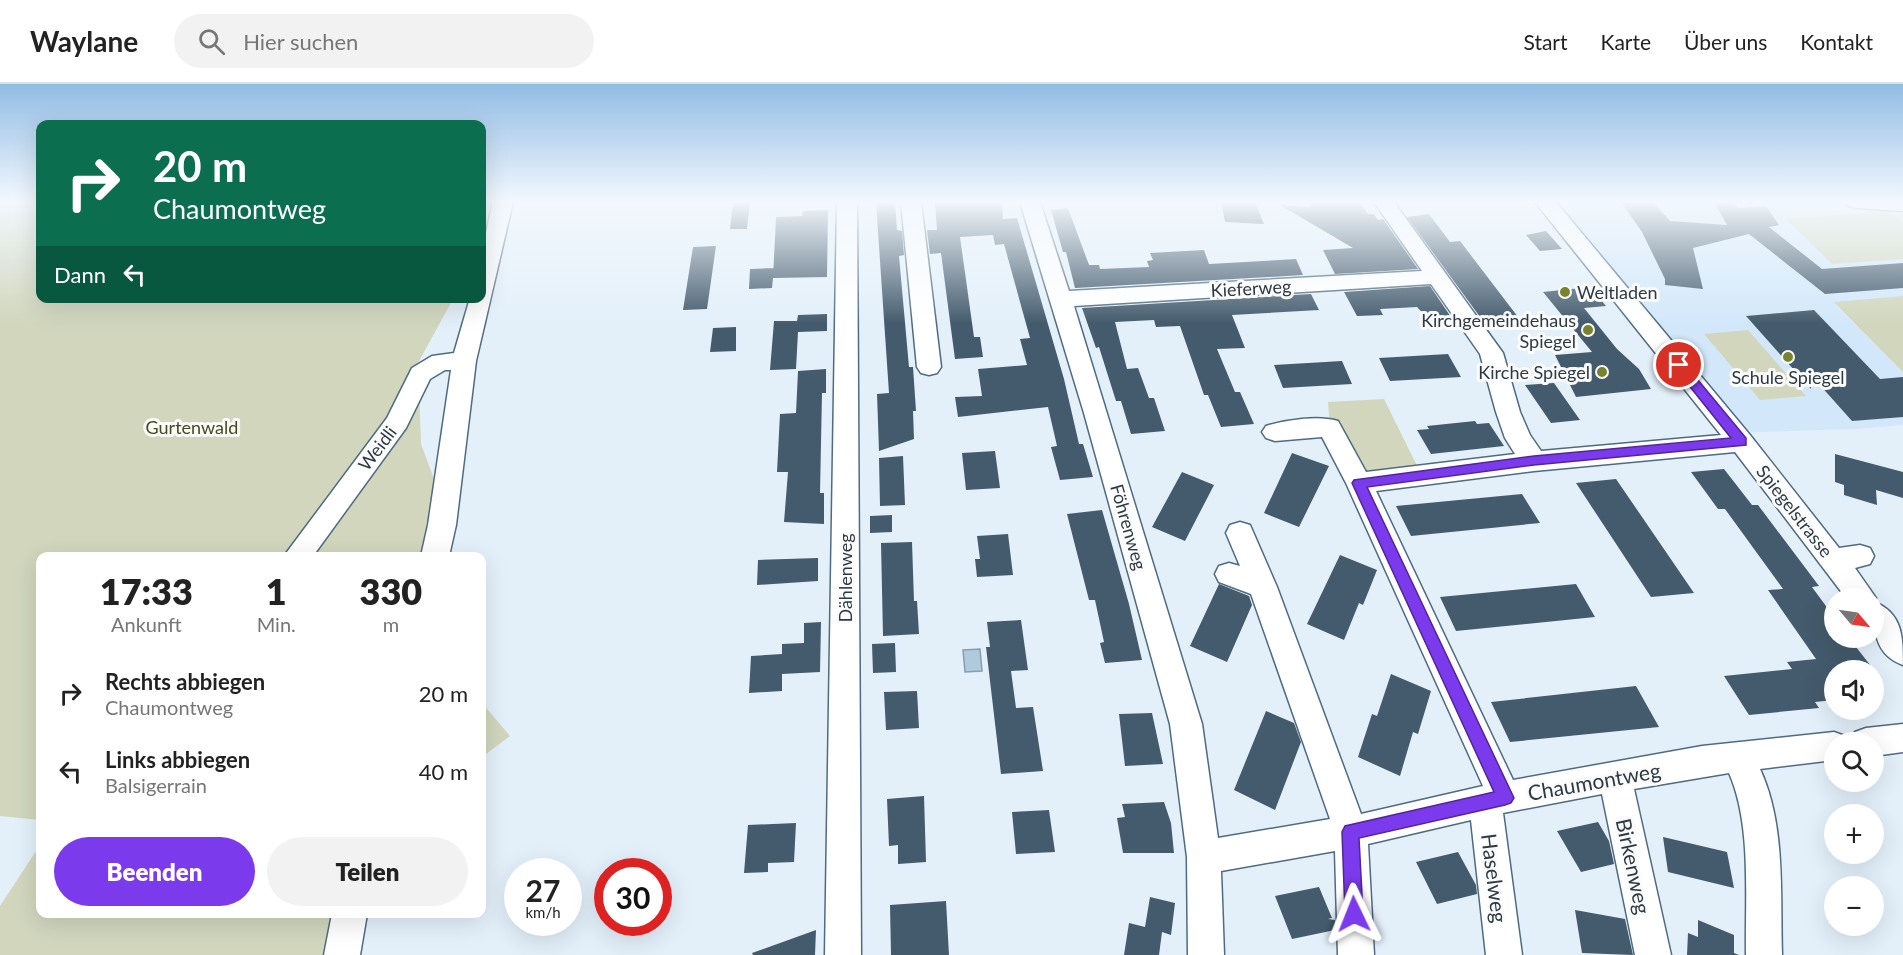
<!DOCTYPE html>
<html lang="de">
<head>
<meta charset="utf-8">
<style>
  body { margin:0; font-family:Lato,sans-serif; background:#f2f2f2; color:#222; height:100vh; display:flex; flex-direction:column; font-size:22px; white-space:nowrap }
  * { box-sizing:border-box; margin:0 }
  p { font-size:20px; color:#767676 }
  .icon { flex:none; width:33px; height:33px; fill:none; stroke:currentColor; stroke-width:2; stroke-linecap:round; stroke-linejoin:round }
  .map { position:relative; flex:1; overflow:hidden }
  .details { position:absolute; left:36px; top:468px; width:450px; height:366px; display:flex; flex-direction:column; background:#fff; border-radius:12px; box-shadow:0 6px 24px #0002 }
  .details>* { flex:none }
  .banner { position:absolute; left:36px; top:36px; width:450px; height:183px; border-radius:12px; box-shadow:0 6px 24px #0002; background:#0b6e4f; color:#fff; overflow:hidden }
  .needle { width:39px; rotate:119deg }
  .tools { position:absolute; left:1824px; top:504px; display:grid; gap:12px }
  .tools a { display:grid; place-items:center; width:60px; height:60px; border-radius:50%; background:#fff; box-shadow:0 6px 24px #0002; font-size:30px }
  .speed { position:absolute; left:504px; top:774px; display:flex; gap:12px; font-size:30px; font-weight:700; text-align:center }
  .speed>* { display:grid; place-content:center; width:78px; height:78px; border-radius:50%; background:#fff; box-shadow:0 6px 24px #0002; line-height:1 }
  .speed small { font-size:15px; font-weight:400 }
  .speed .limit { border:9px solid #d22; background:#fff; color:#111 }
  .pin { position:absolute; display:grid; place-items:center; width:51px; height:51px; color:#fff; margin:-26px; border:3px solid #fff; border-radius:50%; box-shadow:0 2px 6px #0007 }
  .me { position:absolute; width:66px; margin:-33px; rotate:358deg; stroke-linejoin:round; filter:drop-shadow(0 0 4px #0008) }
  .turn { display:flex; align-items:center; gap:21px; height:126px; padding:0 18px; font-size:27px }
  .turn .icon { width:78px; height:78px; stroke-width:2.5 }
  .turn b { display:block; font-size:42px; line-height:51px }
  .then { display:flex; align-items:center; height:57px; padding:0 18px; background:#0003; gap:12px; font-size:22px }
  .eta { display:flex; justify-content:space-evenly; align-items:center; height:102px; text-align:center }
  .eta b { font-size:36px; font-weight:800; line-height:42px }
  .button { display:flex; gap:12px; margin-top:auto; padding:12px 18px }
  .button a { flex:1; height:69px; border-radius:36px; background:#7c3aed; color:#fff; font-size:24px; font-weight:800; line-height:69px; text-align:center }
  .button a+a { background:#f2f2f2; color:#222 }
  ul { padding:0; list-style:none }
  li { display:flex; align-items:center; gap:18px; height:78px; padding:0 18px }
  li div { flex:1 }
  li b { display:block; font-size:22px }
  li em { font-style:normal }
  header { display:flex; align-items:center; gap:36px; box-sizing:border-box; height:84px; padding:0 30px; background:#fff; border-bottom:2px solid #e0e0e0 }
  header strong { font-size:28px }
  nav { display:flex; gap:33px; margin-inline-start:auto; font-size:21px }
  .search { width:420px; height:54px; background:#f2f2f2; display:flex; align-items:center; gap:15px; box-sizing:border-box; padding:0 21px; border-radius:33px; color:#767676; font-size:22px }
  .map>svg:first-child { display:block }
  .built { fill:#d2e8fa }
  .green { fill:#d1d6bd }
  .water { fill:#afc9dd; stroke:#889eaf; stroke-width:1.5 }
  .building { fill:#445b6d }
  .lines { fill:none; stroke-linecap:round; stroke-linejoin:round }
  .minor-casing { stroke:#4f6b81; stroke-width:3 }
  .minor { fill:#fff; fill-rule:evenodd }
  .route { fill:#7c3aed; stroke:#51269a; stroke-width:1.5 }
  .poi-dot { fill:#79832f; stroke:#fbfbfb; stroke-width:2 }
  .labels { text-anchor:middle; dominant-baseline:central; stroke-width:6; stroke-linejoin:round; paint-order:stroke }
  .street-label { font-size:18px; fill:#2d3a44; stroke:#fbfbfb }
  .poi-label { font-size:18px; fill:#2d3a44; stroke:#fbfbfb; text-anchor:end }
  .park-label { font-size:18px; fill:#464b1b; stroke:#fbfbfb }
  .near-street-label { font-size:21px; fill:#2d3a44; stroke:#fbfbfb }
</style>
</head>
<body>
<header>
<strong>Waylane</strong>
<div class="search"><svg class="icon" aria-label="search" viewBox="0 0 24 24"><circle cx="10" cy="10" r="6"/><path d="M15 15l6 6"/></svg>Hier suchen</div>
<nav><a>Start</a><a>Karte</a><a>Über uns</a><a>Kontakt</a></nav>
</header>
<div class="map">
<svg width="1903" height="871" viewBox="0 0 1903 871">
  <rect width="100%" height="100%" fill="#e3f0fa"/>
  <path class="built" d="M1545,118H1857L1903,121V341L1856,345L1733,349Z"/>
  <path class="green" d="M0,118H40V214L453,215L418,279L421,360L440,411L426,472H40V736L0,732Z
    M1890,127L1903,138V175L1832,180L1786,135Z
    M1903,212V288L1834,218Z
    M1748,246L1806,312L1760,316L1704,250Z
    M1384,315L1423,394L1358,399L1330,344L1328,318Z
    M482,619L510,652L482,673Z
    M40,761V830H339L327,871H0V822Z"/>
  <path class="water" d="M980,565L982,587L965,588L963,566Z"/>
  <path class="building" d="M733,118H750L747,145H730Z
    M876,118H895L897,146L902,147L904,171L899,172L909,283H913L916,327H913L914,355L879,367L877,310L889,309Z
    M935,118H1002L1003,135L1017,134L1064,295L1079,360H1083L1093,393L1060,396L1051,363L1057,362L1048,323L958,333L955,313L982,312L978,285L1027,281L1020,255L1030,254L1004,160L995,161L993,151L960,153L974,253H980L983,273L955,275L941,169L930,170L927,146H937Z
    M1221,118H1255L1264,140L1225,138Z
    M1310,118H1359L1368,130H1374L1378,136L1383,135L1418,185L1335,190L1323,166L1353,164L1280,121L1311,123Z
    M1621,118H1653L1670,137L1727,141L1714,118H1734L1738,124L1766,122L1779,141L1769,143L1822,185L1903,179V204L1825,210L1749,150L1693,164L1703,205L1665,201V195L1642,148Z
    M1068,124L1089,181H1099L1100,185L1149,183L1147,177L1153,176L1150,169L1204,166L1209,180L1296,175L1303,191L1075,204L1066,168H1063L1051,126Z
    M828,126L827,193L773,194L776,133L802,132L803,127Z
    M1429,130L1450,158L1460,157L1518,233L1514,234L1518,239L1493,242L1489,237H1483L1407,133Z
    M1546,147L1562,165L1540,167L1526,151Z
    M716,162L707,225L683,226L693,163Z
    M774,184L772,204L749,205L750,185Z
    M1430,202L1455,239L1433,240L1417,223L1380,225L1383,231L1357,232L1344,208Z
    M1591,203L1606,222L1584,224L1617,265L1639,285L1651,305L1576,313L1555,271L1592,268L1543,208Z
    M1311,210L1319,226L1232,231L1245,264L1217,265L1235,308H1240L1254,340L1221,343L1208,311H1204L1180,242L1156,243L1154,236L1115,238L1127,285L1138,284L1149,314H1154L1165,347L1131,350L1121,317H1116L1099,263L1096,264L1082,224Z
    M1814,226L1880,295L1903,293V333L1852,337L1810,290L1811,305L1746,232Z
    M827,230V247L798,248L796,285L770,286L774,237H797L798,231Z
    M736,243V267L710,268L713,244Z
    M1448,270L1461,293L1390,297L1379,274Z
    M1342,277L1352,300L1283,304L1274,281Z
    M826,285V309H822L820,409H824V440L784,438L788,388H777L780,330L796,329L798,287Z
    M1554,299L1580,336L1551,339L1525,301Z
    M1475,337L1477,340L1489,339L1504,362L1431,370L1417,346L1429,345L1427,342Z
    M995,367L1000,404L966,406L962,369Z
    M1292,369L1329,382L1299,443L1264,429Z
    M1835,370L1903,388V414L1876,406L1877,421L1844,411V401L1835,398Z
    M903,372L905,421L880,422L879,374Z
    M1724,385L1752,421H1758L1819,502L1812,503L1834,533V554H1849L1874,586H1834V616L1815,618L1819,624L1749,631L1724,592L1792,585L1787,578L1816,575L1768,506L1783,505L1725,425H1718L1691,388Z
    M1182,388L1214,401L1185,457L1152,443Z
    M1616,395L1640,430L1694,509L1651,513L1576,399Z
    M1522,410L1540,439L1411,452L1396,422Z
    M1102,426L1129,520L1142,576L1105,579L1100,559L1104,558L1095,516H1089L1067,430Z
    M892,431V448L870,449V432Z
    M1008,450L1013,491L977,493L975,475H980L977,452Z
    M912,458L914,517H917L919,550L883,552L881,459Z
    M1340,471L1377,486L1363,521L1359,519L1344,556L1307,540Z
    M818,474V497L757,501L758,476Z
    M1219,500L1249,512L1252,521L1227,578L1190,562Z
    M1576,500L1595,533L1456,547L1440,513Z
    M1021,536L1028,586L1011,587L1016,624L1033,623L1043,687L1001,690L986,563H990L987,538Z
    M821,538L820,588L782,590V607L749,609L751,572L782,570V560L804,559V539Z
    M895,559L896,588L873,589L872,560Z
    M1391,590L1431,607L1418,650L1413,648L1400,692L1358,673L1372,630L1377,632Z
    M1636,602L1659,643L1510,658L1491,618Z
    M917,607L919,644L886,646L884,608Z
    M1266,627L1294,639L1301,658L1275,726L1234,706Z
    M1152,629L1163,680L1125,682L1119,630Z
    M924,712L926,778L898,780V761L889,762L887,715Z
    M1164,718L1171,739L1174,769H1123L1117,734L1125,733L1122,720Z
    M1049,726L1055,768L1016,770L1012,728Z
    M1598,738L1609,757L1614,780L1581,788L1557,747Z
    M796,739L794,778L768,779V788L744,789L748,741Z
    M1663,753L1727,768L1734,804L1668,788Z
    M1458,768L1476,801L1477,810L1437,820L1416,778Z
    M1319,803L1332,834L1328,835L1335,836V846L1292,855L1275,812Z
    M1150,813L1175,819L1171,851L1162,848L1159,871H1124L1129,839L1145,843Z
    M946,817L949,871H891L890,821Z
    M1575,826L1625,835L1633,871L1582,869Z
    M1698,836L1734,851V869L1739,871H1687L1688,849L1698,853Z
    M816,846L815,871H753L752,869Z"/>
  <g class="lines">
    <defs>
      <path id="minor" d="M493,118H513L476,277L456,441L449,472H421L428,441L451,286H445L430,295L406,344L313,472H284L387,334L412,284L432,272L454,269L470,214H482V166Z
        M837,118H857L861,871H825Z
        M901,118H921L941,283L937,289L929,291L921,289L917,283Z
        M1020,118H1040L1069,207L1422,187L1374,118H1394L1503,269L1520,328L1530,351L1541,367L1721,351L1535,118H1556L1750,351L1839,464L1860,461L1870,464L1874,472L1870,480L1855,484L1876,514L1874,518C1903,529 1903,554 1903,581C1872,570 1874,542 1874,514H1846L1735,368L1534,387L1376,407L1513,696L1702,662L1834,648L1845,652L1848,658H1834V676L1760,685C1786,741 1780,810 1782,871H1746C1745,814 1752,741 1729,689L1634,705L1671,871H1635L1602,710L1503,729L1522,871H1486L1471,736L1368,760L1374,871H1338L1335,767L1221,787L1224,871H1188L1187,773L1170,640L1084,329ZM1431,200L1480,270L1496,328L1505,354L1515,370L1366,388L1338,337C1318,331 1286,336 1266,342L1262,348L1266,354L1275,357L1322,353L1346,399L1483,702L1361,730L1277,503L1250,441L1240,438L1230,441L1226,449L1240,482L1229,479L1219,482L1215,490L1219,498L1251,510L1330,735L1218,754L1202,640L1074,222Z
        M1846,118H1903V127L1856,124L1849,122Z
        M1903,640V668L1874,672V658H1850L1855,648L1866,644Z
        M332,830H367L360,871H324Z"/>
    </defs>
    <use href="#minor" class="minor-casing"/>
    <use href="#minor" class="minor"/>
  </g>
  <linearGradient id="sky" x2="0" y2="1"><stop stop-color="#91bce4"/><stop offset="0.49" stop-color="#f2f8fd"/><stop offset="1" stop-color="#f2f8fd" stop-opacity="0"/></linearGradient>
  <rect width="1903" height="240" fill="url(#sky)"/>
  <path class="route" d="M1679,277L1683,278L1746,354V361L1534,381L1367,403L1514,714L1511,719L1505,721L1359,754L1363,830L1360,836L1354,839L1348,836L1345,830L1342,748L1345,742L1494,708L1352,399L1354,396L1534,372L1731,354L1675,284L1673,281Z"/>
  <g class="poi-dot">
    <circle cx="1565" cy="208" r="6"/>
    <circle cx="1588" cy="246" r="6"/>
    <circle cx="1788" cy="273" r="6"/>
    <circle cx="1602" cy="288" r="6"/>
  </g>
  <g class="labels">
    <g class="street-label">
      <text transform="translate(1251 204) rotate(-3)">Kieferweg</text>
      <text transform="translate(377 364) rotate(-53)">Weidli</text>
      <text transform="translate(1795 427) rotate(52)">Spiegelstrasse</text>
      <text transform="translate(1129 443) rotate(74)">Föhrenweg</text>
      <text transform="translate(845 494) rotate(-90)">Dählenweg</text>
    </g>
    <g class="poi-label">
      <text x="1577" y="208" text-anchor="start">Weltladen</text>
      <text x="1576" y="236">Kirchgemeindehaus<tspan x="1576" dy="21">Spiegel</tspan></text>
      <text x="1590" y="288">Kirche Spiegel</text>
      <text x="1788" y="293" text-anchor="middle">Schule Spiegel</text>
    </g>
    <g class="park-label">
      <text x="192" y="343">Gurtenwald</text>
    </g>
    <g class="near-street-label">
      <text transform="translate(1594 697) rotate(-10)">Chaumontweg</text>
      <text transform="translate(1634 782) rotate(78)">Birkenweg</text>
      <text transform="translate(1495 794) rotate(83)">Haselweg</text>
    </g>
  </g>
</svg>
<div class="tools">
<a><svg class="needle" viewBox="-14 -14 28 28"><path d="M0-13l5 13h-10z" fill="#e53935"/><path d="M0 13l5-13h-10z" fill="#767676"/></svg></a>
<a><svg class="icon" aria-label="sound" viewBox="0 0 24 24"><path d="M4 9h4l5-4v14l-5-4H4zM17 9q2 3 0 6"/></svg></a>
<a><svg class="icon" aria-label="search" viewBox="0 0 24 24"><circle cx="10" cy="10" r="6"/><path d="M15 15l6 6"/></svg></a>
<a>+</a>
<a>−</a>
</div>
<div class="speed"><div>27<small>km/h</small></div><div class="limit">30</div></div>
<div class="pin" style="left:1679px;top:281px;background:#d93025"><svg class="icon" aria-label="arrive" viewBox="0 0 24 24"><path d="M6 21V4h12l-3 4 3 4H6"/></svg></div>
<svg class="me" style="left:1354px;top:830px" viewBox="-20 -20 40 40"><path d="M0-17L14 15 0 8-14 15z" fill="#7c3aed" stroke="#fff" stroke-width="4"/></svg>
<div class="banner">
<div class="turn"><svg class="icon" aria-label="right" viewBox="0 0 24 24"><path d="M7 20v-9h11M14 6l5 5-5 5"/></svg><div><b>20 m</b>Chaumontweg</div></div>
<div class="then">Dann<svg class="icon" aria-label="left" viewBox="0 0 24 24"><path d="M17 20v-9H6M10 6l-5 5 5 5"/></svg></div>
</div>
<section class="details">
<div class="eta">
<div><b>17:33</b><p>Ankunft</p></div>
<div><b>1</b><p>Min.</p></div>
<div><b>330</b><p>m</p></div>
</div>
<ul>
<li><svg class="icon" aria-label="right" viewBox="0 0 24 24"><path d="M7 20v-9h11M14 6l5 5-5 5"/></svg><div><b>Rechts abbiegen</b><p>Chaumontweg</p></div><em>20 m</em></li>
<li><svg class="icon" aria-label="left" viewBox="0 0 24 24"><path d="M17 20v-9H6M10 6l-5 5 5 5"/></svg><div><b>Links abbiegen</b><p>Balsigerrain</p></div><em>40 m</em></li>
</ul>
<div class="button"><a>Beenden</a><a>Teilen</a></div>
</section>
</div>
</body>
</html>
